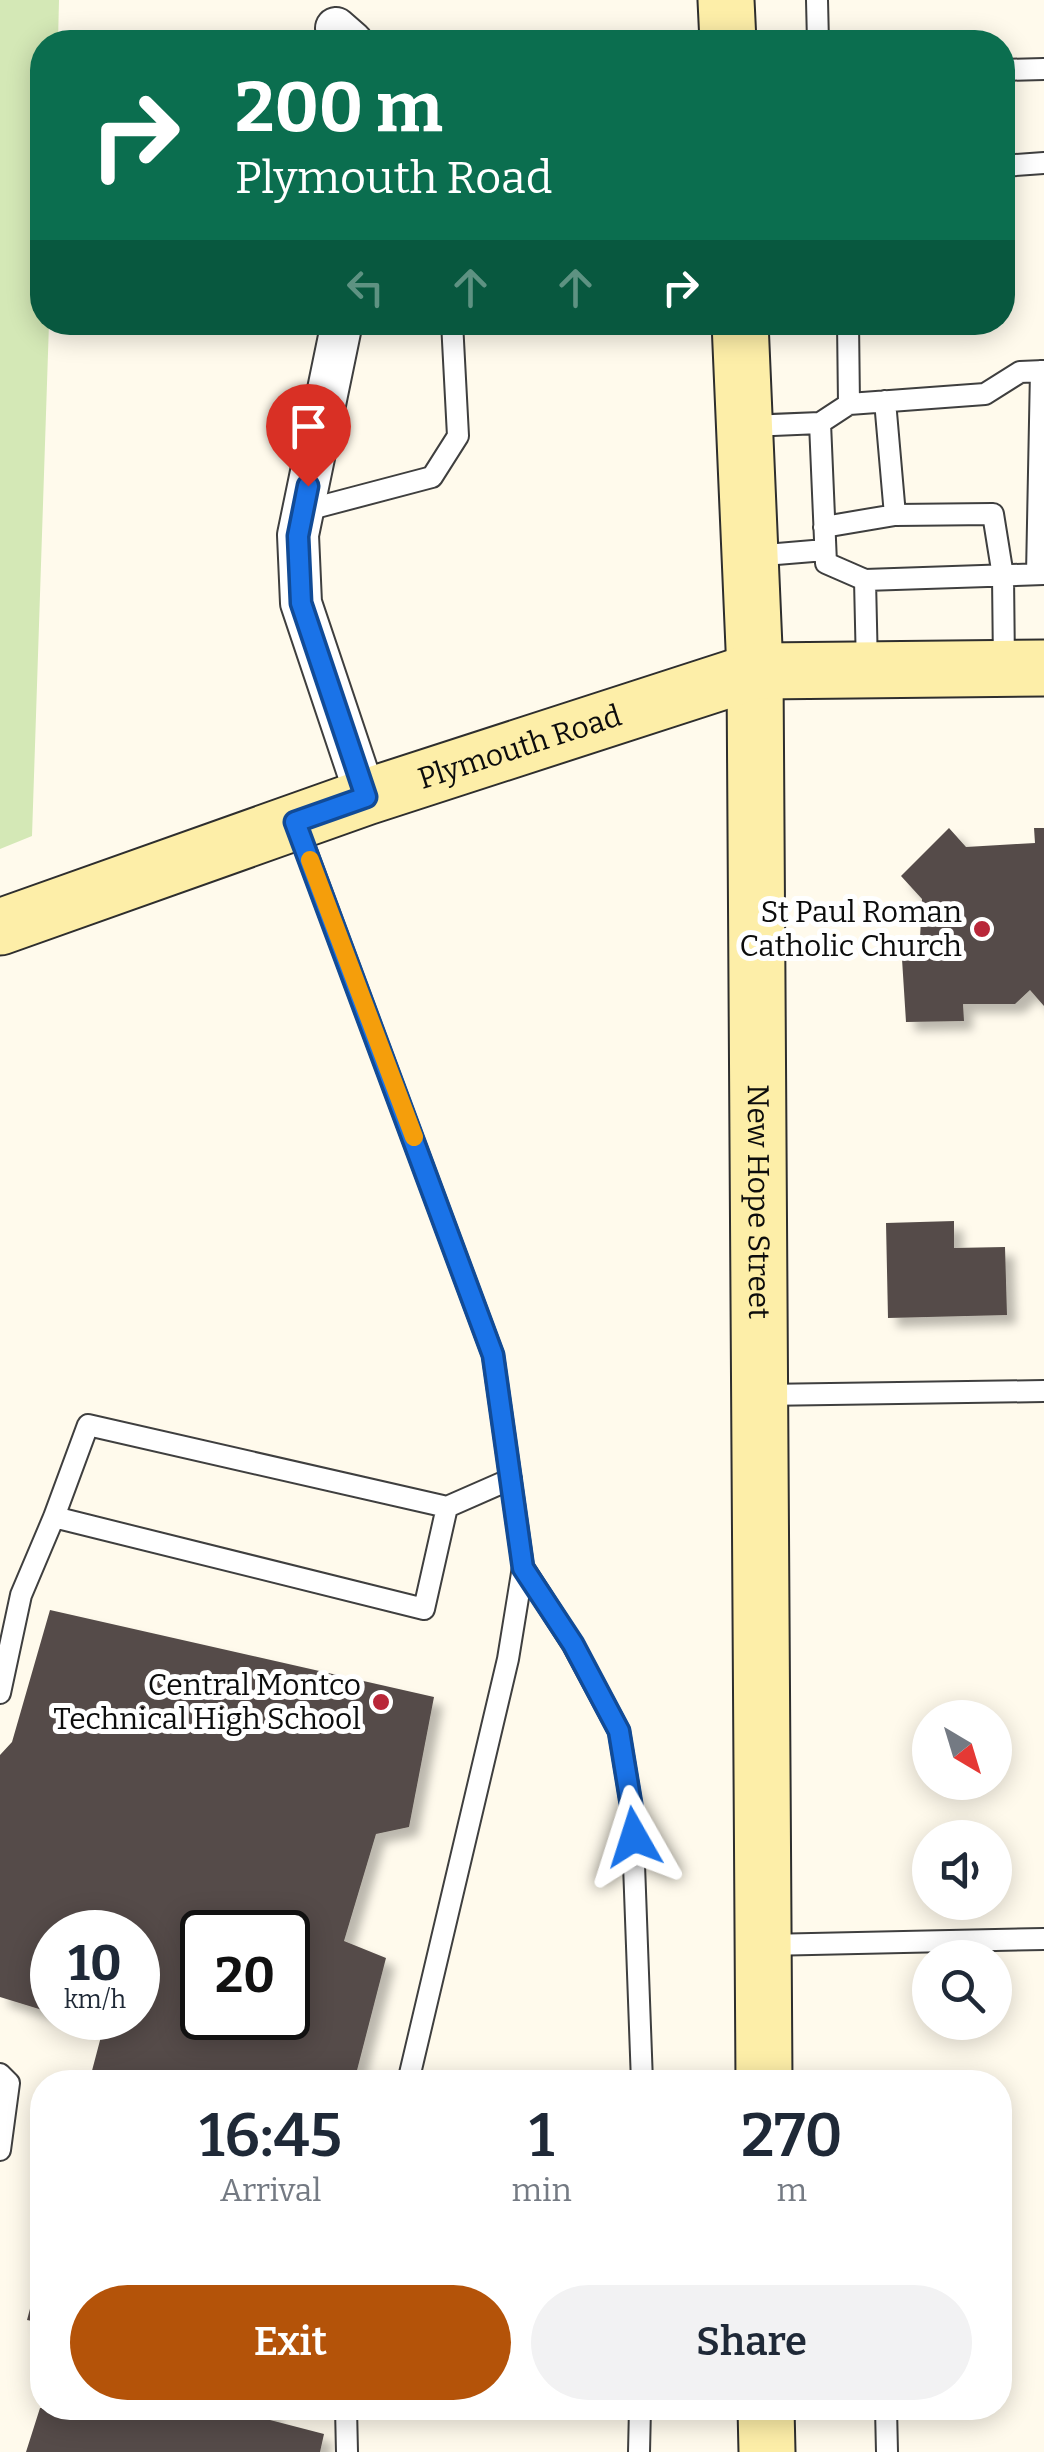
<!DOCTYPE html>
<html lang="en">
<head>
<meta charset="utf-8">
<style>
  body { margin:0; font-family:Bitter,serif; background:#f2f2f3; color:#1f2937; height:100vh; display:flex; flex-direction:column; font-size:38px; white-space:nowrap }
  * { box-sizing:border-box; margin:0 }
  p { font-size:32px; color:#747a83 }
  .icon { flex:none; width:55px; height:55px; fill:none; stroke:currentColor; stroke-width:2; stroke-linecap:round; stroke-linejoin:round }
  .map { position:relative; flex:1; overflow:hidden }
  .drawer { position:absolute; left:30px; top:2070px; width:982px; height:350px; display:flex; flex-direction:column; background:#fff; border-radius:40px; box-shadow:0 5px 25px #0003 }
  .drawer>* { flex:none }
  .hud { position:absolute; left:30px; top:30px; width:985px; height:305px; border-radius:40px; box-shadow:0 5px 25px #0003; background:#0b6e4f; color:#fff; overflow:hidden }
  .needle { width:65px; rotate:142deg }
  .buttons { position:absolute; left:912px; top:1700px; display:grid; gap:20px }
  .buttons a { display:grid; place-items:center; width:100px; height:100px; border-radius:50%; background:#fff; box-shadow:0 5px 25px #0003; font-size:50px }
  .speed { position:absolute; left:30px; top:1910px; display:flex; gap:20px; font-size:50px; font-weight:700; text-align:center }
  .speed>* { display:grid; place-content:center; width:130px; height:130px; border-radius:50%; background:#fff; box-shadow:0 5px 25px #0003; line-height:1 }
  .speed small { font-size:25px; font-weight:400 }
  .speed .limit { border:5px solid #111; border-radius:15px; background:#fff; color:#111 }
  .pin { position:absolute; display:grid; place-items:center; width:85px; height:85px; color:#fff; margin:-102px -42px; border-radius:50% 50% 50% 0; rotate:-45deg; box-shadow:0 0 10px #0007 }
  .pin .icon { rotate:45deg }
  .me { position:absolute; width:110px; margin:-55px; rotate:354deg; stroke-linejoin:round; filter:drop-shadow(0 0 8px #0008) }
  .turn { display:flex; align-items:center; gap:35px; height:210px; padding:0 40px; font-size:45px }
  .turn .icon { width:130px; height:130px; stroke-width:2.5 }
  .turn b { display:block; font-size:70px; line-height:85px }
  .lanes { display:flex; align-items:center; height:95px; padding:0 40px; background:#0003; justify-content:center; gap:50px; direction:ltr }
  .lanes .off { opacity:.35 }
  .eta { display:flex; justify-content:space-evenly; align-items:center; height:170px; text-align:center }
  .eta b { font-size:60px; font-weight:600; line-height:70px }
  .action { display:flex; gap:20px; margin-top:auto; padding:20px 40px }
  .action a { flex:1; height:115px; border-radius:60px; background:#b45309; color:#fff; font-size:40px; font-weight:600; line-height:115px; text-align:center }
  .action a+a { background:#f2f2f3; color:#1f2937 }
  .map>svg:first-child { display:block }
  .green { fill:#d4e8b6 }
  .building { fill:#554c49; fill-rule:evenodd; filter:url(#shadow) }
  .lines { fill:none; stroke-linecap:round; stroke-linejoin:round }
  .lane-casing { stroke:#3f3f3f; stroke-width:24 }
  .street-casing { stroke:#3f3f3f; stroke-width:44 }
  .secondary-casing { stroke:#2e2e2e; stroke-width:59 }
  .lane { stroke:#fff; stroke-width:20 }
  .street { stroke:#fff; stroke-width:40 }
  .secondary { stroke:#fdeea8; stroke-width:55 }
  .route-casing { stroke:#114b97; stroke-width:25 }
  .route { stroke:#1a73e8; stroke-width:18 }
  .slow { stroke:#f59e0b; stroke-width:18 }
  .poi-dot { fill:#b92739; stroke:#fff; stroke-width:4 }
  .labels { text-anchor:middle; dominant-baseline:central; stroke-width:10; stroke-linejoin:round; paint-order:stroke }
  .street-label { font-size:30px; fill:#0c0c0c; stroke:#fff }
  .poi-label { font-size:30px; fill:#0c0c0c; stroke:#fff; text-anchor:end }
</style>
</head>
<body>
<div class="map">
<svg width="1044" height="2452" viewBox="0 0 1044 2452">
  <defs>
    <filter id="shadow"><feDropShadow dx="9" dy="9" stdDeviation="5" flood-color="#0004"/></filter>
  </defs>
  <rect width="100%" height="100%" fill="#fffaec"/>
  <path class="green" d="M0,0H59L58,42H42V322L49,323L32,836L0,849Z"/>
  <path class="building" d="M949,828L966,847L1035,843L1034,828H1044V1006L1030,990L1015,1004H963L964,1021L906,1022L902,959L919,958L922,899L901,876Z
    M954,1221V1248L1005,1247L1007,1315L888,1318L886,1223Z
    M50,1610L434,1697L409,1827L376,1834L344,1941L386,1958L354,2082H89L103,2029L70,2018H138V1932H52V2013L0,1997V1755L12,1742ZM202,1932H288V2018H202Z
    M41,2267H42V2323L27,2320Z
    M40,2408H273L270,2420L324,2434L320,2452H26Z"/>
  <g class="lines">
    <defs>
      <path id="lane" d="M817,0L818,42
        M1002,70L1044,69
        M1002,166L1044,163
        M848,322L849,404
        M1044,371L1020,372L985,394L849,404L820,423L826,563L865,580L1044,574
        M885,401L895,515
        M747,426L820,423
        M303,511L432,477L458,436L452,322
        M824,527L895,515L993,514L1003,576L1004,666
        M753,556L825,550
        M1037,574L1041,371
        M865,580L867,668
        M296,824L493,1355L523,1567L508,1659L408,2082
        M762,1395L1044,1391
        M447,1507L511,1479
        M523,1567L573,1645L619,1731L632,1810L642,2082
        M0,1693L21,1595L54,1517L88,1425L447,1507L424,1609L54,1517
        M766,1945L1044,1939
        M0,2074L9,2083L0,2150
        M346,2408L347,2452
        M886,2408L887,2452
        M639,2452L640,2408"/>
      <path id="street" d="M336,28L352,42
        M342,322L298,535L301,603L366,797"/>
      <g id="secondary">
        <path d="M726,0L728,42"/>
        <path id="s1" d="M740,322L755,671L764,2082"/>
        <path id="s2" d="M0,927L366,797L755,671L1044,668"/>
        <path d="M766,2408L767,2452"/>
      </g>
    </defs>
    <use href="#lane" class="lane-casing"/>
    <use href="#street" class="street-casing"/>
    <use href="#secondary" class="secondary-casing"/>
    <use href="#lane" class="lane"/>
    <use href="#street" class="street"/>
    <use href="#secondary" class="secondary"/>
  </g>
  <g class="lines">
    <defs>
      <path id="route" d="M308,486L298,536L301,603L366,797L295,822L493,1355L523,1568L573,1644L619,1731L632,1810L634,1837"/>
    </defs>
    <use href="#route" class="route-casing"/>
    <use href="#route" class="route"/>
    <path class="slow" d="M310,860L414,1137"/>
  </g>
  <g class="poi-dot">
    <circle cx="982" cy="929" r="10"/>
    <circle cx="381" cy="1702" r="10"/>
  </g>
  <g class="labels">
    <g class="street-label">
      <text stroke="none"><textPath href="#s2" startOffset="550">Plymouth Road</textPath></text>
      <text stroke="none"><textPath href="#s1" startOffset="880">New Hope Street</textPath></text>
    </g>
    <g class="poi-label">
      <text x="962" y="912">St Paul Roman<tspan x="962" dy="34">Catholic Church</tspan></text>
      <text x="361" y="1685">Central Montco<tspan x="361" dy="34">Technical High School</tspan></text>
    </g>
  </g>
</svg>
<div class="buttons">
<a><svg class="needle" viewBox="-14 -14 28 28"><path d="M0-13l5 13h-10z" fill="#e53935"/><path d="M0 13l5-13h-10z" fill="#747a83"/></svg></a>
<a><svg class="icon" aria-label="sound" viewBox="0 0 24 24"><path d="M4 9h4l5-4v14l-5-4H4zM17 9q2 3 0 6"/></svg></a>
<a><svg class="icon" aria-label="search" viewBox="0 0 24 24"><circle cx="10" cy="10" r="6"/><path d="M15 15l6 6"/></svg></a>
</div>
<div class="speed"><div>10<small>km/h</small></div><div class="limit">20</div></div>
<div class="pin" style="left:308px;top:486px;background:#d93025"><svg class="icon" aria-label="arrive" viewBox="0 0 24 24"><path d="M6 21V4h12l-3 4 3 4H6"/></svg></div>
<svg class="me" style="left:634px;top:1837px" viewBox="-20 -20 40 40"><path d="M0-17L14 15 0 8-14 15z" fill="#1a73e8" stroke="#fff" stroke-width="4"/></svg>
<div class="hud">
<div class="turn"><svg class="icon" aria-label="right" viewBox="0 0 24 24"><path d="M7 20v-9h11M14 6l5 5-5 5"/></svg><div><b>200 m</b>Plymouth Road</div></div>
<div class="lanes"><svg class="icon off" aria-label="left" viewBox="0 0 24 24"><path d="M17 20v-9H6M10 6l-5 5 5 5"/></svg><svg class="icon off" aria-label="ahead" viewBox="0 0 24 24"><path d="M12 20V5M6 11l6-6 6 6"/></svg><svg class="icon off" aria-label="ahead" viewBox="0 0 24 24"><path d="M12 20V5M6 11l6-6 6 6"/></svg><svg class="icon" aria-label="right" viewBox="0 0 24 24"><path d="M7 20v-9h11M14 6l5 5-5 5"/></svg></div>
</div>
<section class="drawer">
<div class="eta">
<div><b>16:45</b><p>Arrival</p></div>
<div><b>1</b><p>min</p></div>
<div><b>270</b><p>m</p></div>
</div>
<div class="action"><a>Exit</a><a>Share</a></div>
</section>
</div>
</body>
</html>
